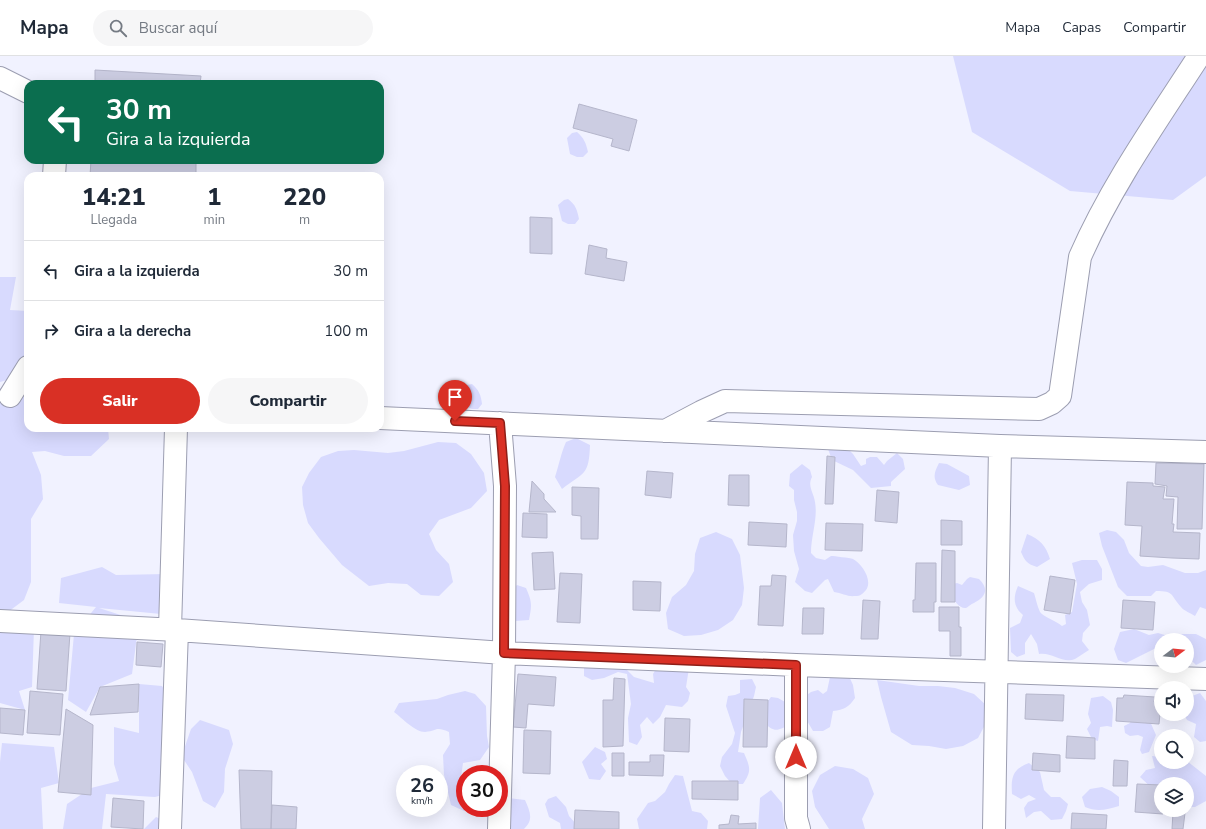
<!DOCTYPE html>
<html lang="es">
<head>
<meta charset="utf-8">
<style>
  body { margin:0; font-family:"Nunito Sans",sans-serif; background:#f6f6f7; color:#1f2937; height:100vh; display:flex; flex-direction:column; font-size:15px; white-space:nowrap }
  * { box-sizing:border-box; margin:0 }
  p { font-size:13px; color:#747a83 }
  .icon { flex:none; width:22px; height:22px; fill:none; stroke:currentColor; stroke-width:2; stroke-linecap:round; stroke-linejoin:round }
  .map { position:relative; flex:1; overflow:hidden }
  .drawer { position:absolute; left:24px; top:116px; width:360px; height:260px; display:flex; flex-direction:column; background:#fff; border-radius:12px; box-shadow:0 4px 16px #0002 }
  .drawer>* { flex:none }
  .guide { position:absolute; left:24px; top:24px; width:360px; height:84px; border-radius:12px; box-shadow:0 4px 16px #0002; background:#0b6e4f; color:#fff; overflow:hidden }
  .needle { width:26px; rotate:74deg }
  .fabs { position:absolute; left:1154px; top:577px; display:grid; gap:8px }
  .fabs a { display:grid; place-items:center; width:40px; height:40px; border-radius:50%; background:#fff; box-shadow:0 4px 16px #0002; font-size:20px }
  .speed { position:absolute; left:396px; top:709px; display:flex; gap:8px; font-size:20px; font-weight:700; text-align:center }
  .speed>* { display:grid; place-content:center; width:52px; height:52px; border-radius:50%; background:#fff; box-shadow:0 4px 16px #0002; line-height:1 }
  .speed small { font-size:10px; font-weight:400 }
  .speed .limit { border:6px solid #d22; background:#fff; color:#111 }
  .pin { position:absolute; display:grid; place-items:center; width:34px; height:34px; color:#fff; margin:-41px -17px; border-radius:50% 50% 50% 0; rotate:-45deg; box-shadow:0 0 4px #0007 }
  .pin .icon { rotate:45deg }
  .me { position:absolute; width:44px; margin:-22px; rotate:0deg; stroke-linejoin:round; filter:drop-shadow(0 0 3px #0008) }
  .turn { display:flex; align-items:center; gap:14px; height:84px; padding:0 16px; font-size:18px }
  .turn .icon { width:52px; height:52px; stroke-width:2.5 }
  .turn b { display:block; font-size:28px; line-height:34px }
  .eta { display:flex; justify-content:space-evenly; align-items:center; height:68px; text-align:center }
  .eta b { font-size:24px; font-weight:800; line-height:28px }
  .button { display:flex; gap:8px; margin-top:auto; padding:8px 16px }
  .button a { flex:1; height:46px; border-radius:24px; background:#d93025; color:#fff; font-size:16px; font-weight:800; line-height:46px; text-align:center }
  .button a+a { background:#f6f6f7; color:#1f2937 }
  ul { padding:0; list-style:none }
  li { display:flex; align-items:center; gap:12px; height:60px; padding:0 16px; border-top:1px solid #e0e1e3 }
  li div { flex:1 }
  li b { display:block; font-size:15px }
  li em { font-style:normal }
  header { display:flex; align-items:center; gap:24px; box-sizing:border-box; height:56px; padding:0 20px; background:#fff; border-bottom:1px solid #e0e1e3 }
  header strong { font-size:19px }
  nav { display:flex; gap:22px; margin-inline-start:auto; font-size:14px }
  .search { width:280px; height:36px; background:#f6f6f7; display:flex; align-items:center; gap:10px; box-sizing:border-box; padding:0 14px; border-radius:22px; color:#747a83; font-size:15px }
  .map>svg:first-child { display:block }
  .green { fill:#d8dafe }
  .building { fill:#cccde2; stroke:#b5b6cb }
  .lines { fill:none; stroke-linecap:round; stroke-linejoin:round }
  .minor-casing { stroke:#9c9eb1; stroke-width:24 }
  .minor { stroke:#fff; stroke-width:22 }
  .route-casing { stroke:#8d1f18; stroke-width:10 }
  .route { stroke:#d93025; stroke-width:7 }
</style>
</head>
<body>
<header>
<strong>Mapa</strong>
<div class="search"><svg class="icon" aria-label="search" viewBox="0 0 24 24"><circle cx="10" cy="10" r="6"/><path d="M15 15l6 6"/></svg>Buscar aquí</div>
<nav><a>Mapa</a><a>Capas</a><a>Compartir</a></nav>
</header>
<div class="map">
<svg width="1206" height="773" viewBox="0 0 1206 773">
  <rect width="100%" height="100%" fill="#f1f2ff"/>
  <path class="green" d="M953,0H1206V120L1173,144L1070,135L972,76Z
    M577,76C584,82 586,87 588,96L583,101H577L570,98L567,82L572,77Z
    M568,143C576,149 577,154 579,163L575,168H568L562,165L558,149L564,144Z
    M0,221H16L10,254L28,255V311L17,321L0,326Z
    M472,328C479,334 481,339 482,348L478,353H472L465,350L462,334L467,329Z
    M0,332L28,339V372H108L109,383L91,400H64L45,395L32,396L41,419L43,443L31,463V526L24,544L8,556L0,555Z
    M576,382L590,389C589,420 584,416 562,433L555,421C559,409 561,397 566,386Z
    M438,386L456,387L471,398L484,417L487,435L471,452L439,464L429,478L436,494L449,508L453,526L439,540L421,539L407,528L388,527L369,530L342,509L319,482L308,467L303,449L302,431L309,417L321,401L338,395L354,394L388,397L404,395Z
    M845,390L853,398L861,410L866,408V403L870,401H877L884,409L887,405L897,397L903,403L905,413L891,426V430L871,432L853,414L832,404L828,393Z
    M939,407L947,408L969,420L970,429L959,434L938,429C932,421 935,415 939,407Z
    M802,408L810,414L812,421C807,430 814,437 815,446C818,463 811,479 811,497L816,502L825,504C827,503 829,501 831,500C834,500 850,502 853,503C862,508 873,524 866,534C862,538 861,540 855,540C848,541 842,537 834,536L828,523L825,524L812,537L805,535L795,526L799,513L794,495L793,479L797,465V456L794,444V434L789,430L790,418Z
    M1107,474L1116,476L1124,484L1129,497L1141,510L1148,511L1163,509L1185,517H1198L1206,514V553L1200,551L1195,560C1191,557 1184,555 1181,551C1170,539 1175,535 1156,535L1151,540H1127L1118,531L1102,490L1099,477Z
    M716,476L732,483L740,499L744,532L742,549L733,564L718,574L701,579L684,580L668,573L666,557L672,541L686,529L694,515L695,498L700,482Z
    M1027,478C1040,483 1046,490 1050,503L1037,511C1027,508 1025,505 1021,496Z
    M1082,504H1097L1102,513V524L1089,528L1080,536L1082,546L1087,554L1090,569L1083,577L1082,585L1089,594C1084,597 1080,600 1075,603C1063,608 1052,596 1039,598L1037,588L1031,578L1025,587V598L1017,601L1011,596L1010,572L1020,567L1023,559C1013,551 1013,541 1018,530L1034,537C1036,543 1037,550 1040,556C1043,561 1057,565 1062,570L1066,568L1065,559L1072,556L1077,528L1072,507Z
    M102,511L116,519L166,518L161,558L99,552L139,565L132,618L100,631L86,656L68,644L74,578L96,551L59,547L61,522Z
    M970,521L979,523C990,534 985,541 974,547C971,548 968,551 966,552C960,553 954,545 952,540C951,537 953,531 953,528L957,527L962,529L967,523Z
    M517,529L526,532C532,546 532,548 529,564L515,565L511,535Z
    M0,572H34L32,631L19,635L25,654L0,647Z
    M1134,573L1149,579L1158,577L1168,580L1183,578H1196L1206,583V604L1196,609L1187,600V584H1161V594L1154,593L1126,607L1118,604L1114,593L1120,576Z
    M633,608L627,614L634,621L654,627L653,618L656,613L689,612L686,631L690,637L688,645L682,651L666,649L660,661L653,668L647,661L640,669L642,681L637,689L629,686L628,662L631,648L627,618L618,616L604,622L592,624L584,620V609Z
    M839,617L848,618L853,629L855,642C849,651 844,654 833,655L830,671L823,675H813L806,663L804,641L811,636L818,634L823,638L827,635L830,621Z
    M752,623L756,631L754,640L741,676L738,696L744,697C750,711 752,715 743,728H732L725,720L720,710L722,701L732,688L735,677L726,650L728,640L735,639L740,637V624Z
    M877,624L919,630H938L955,632L974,638L987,650L986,667L978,682L963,690L946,693L929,690L912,689L891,676L881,641Z
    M139,628L162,630L182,661V699L191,673L200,664L229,674L233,688L225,713L224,736L215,752L203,745L192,716L182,701V734L155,741L106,738L102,773H63L67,748L91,732L119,725L114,708V671L139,677Z
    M465,635L475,638L486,650L487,680L489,691L480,704L463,707L461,721L465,723V752H471L464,755L451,749L444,719L443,699L450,688L449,676C435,670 438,675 425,676C415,676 402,662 394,656L399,647L437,643L448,639Z
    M1200,637L1206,645V685L1200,686L1194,681L1196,668L1187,664L1184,658H1187V642Z
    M1103,640L1111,646L1113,654L1112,671L1107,670L1100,671L1098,685L1092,683L1087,673L1091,667L1088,658L1091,642Z
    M771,641L778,642L785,646L791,668C777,675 775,677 763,666L764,650Z
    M1133,661L1149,663L1156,679L1149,696L1142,698L1140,694L1143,681L1138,679L1130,680L1125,677L1124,670L1130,667Z
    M2,687L54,691L59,727L41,732L43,773H0V706Z
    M595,691L605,696L607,703L601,708L606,715L600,724L589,723L582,706Z
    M1152,700L1161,701V706H1165L1167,711L1187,705L1206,720V745L1195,751H1187V728H1161V736L1155,735L1140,721L1146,714L1155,712Z
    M1029,707L1040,716L1044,734L1051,741H1060L1068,748L1066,755L1062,763L1051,764L1041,755L1034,756L1026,762L1024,752L1028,746L1036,743L1029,739L1021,743L1012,738C1011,722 1012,713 1029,707Z
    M835,710L853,713L868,722L874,738L862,763L865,773H829L815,751L812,735L820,719Z
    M675,719L683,720L692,755L701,757L708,765L707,773H639L637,763L648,747L655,745L665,736L669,728Z
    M1102,731L1111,735L1119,741V750C1107,754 1096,756 1085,751L1082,741L1090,733Z
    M771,734L782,747L785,773H758L760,742Z
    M556,740L566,751L569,760L577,769L578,773H561L560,767L549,761L545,748L548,743Z
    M507,742L525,744C530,755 534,764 524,773H507Z
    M156,761L173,768L175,773H144Z"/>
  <path class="building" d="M95,14L201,20L200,28H95Z
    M579,48L637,64L629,95L611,90L613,83L573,72Z
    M91,104H196V120H90Z
    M530,161L552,162V198L530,197Z
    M589,189L607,193L606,202L627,206L624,225L585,218Z
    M827,400L835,401L833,448H825Z
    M1156,407L1204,408L1202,473H1177L1178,441L1166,440L1167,430L1155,428Z
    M647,415L673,417L671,442L645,439Z
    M729,419H749V450L728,449Z
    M532,425L544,438V443L556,456H529Z
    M1127,426L1153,427V430L1165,431L1163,443H1174L1172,468H1174L1173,476L1200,477L1199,503L1172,502L1140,500L1142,470L1125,469Z
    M572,431L599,432L598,483H581V460L572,459Z
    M877,434L899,436L897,467L875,465Z
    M523,457L547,458V482L522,481Z
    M941,464L962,465V489H941Z
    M749,466L787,468L786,491L748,489Z
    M826,467L863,468L862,495L825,494Z
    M942,494L955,495V546H941Z
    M553,496L555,533L534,534L532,497Z
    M916,507H936V546H934V556H913V544H915Z
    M560,517L582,518L580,567L557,566Z
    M772,519L786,520L783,570L758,569L760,530H771Z
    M1050,520L1075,524L1070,558L1044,554Z
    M633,525L661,526L660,555L633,554Z
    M863,544L880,545L878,583H861Z
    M1123,544L1155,546L1153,574L1121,572Z
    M939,551H959V571H961V600H950V575H939Z
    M803,552H824L823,578H802Z
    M41,575L70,577L66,635L37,633Z
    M137,586L163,588L161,611L136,609Z
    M518,618L556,621L554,650L528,648L526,672L513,671Z
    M614,622L625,623L623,690L603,691V644H613Z
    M139,628L138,656L90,659L100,631Z
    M30,635L63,638L60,679L27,677Z
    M1026,638L1064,639L1063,665L1025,663Z
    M1124,639L1155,641L1154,646L1161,647L1159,668L1116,665L1117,642H1123Z
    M744,643L768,644L767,691H743Z
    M0,652L25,654L23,679L0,677Z
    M66,653L93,669L91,739L58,736Z
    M665,662L690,663L689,696L664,695Z
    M524,674L551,675L550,718L523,717Z
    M1067,680L1095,682V703L1066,702Z
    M612,697H624V720H612Z
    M1033,697L1060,699V716L1032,714Z
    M650,699H664L663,720L629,719V706H650Z
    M1114,704L1128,705L1127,730H1113Z
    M239,714L272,715L271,773H241Z
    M692,725H738V744L692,743Z
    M1137,728L1161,729V754H1163V758L1135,756Z
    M113,742L144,745L143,773L111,771Z
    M272,749L297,751L296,773H271Z
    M575,754L619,756V773H574Z
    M1173,756L1185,757L1183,773H1172Z
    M1072,757L1107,759L1106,773H1071Z
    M731,759L739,760L738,768L756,767V773H719V769L729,768Z"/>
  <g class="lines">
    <defs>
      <path id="minor" d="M0,22L28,36
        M54,120L55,104
        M10,340L28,311
        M380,362L1000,390L1206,396
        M665,375L701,356L725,345L1039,353L1052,347L1060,340L1080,201C1111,130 1157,65 1199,0
        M0,565L177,574L504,597L796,609L1206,623
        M170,573L176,372
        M796,609V762L799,773
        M170,773L177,574
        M499,773L504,597L505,430L500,367
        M994,773L1000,390"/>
    </defs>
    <use href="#minor" class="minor-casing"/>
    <use href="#minor" class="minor"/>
  </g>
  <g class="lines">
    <defs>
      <path id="route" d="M455,365L500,367L505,430L504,597L796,609V701"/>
    </defs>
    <use href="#route" class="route-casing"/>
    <use href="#route" class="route"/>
  </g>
</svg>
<div class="fabs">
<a><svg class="needle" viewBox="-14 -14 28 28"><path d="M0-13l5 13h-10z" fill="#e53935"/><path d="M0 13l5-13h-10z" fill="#747a83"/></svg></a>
<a><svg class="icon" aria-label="sound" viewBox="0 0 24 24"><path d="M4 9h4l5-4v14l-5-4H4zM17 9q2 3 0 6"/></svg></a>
<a><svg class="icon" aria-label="search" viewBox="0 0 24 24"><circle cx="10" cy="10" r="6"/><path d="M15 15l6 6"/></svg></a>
<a><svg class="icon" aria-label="layers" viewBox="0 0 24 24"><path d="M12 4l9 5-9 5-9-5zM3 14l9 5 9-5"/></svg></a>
</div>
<div class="speed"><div>26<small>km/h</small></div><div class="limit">30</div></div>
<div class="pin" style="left:455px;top:365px;background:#d93025"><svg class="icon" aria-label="arrive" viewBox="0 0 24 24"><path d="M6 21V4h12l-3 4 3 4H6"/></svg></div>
<svg class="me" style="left:796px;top:701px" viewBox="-20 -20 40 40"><circle r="19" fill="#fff"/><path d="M0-13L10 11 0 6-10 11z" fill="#d93025"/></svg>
<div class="guide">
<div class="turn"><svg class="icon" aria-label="left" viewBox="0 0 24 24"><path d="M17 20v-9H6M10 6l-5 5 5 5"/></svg><div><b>30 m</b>Gira a la izquierda</div></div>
</div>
<section class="drawer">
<div class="eta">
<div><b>14:21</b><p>Llegada</p></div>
<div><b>1</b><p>min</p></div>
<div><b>220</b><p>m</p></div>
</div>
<ul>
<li><svg class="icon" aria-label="left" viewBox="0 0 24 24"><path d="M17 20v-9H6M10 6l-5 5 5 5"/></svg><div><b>Gira a la izquierda</b></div><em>30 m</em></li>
<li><svg class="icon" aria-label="right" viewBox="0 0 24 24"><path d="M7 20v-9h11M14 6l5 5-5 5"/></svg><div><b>Gira a la derecha</b></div><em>100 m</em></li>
</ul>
<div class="button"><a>Salir</a><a>Compartir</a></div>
</section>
</div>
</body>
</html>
